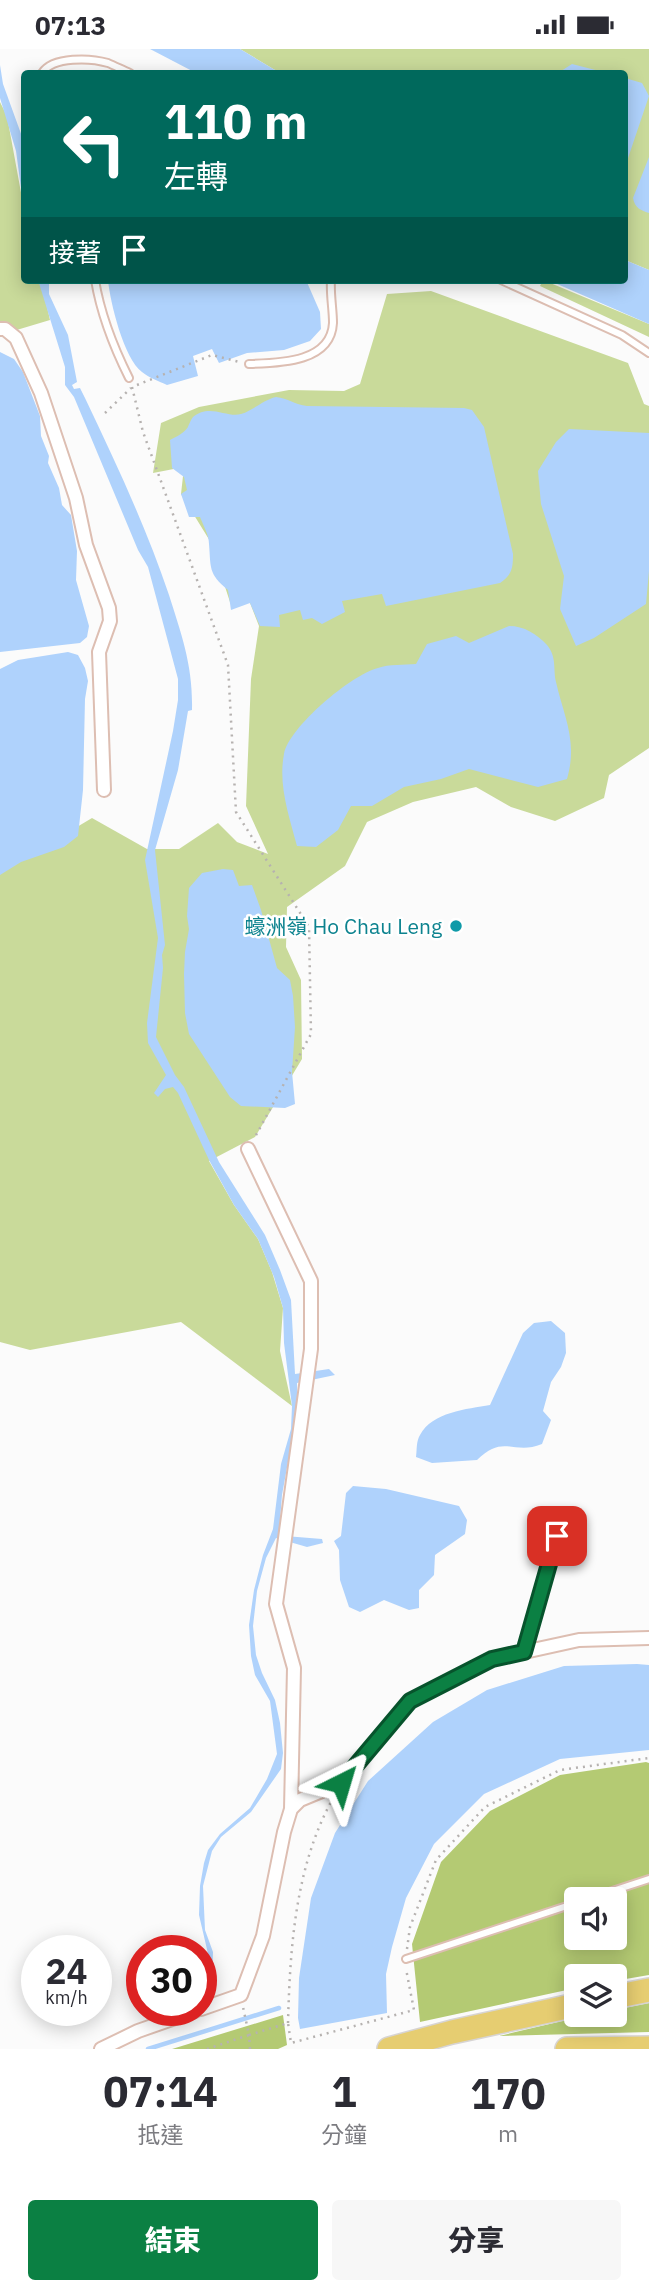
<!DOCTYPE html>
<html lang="zh-TW">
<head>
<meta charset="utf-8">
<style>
  body { margin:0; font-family:"IBM Plex Sans","Noto Sans TC",sans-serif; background:#f7f7f7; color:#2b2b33; height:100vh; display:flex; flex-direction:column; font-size:26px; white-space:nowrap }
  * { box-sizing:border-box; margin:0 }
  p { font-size:23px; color:#7c7c81 }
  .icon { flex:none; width:38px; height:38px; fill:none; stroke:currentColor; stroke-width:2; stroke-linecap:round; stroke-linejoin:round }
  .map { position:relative; height:2000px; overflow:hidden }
  .panel { display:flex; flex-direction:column; background:#fff; flex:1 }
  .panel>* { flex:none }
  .hud { position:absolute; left:21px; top:21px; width:607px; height:214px; border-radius:7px; box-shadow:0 4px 18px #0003; background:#00695c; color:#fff; overflow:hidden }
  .buttons { position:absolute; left:564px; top:1838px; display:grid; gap:14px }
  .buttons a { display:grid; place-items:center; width:63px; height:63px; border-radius:7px; background:#fff; box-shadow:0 4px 18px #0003; font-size:35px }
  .speed { position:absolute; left:21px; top:1886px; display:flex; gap:14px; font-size:35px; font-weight:700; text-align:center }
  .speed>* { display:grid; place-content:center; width:91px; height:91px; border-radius:50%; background:#fff; box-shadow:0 4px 18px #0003; line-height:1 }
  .speed small { font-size:18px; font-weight:400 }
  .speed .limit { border:10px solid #d22; background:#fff; color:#111 }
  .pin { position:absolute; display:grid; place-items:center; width:60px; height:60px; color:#fff; margin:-30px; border-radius:14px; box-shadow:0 4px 10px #0006 }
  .me { position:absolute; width:77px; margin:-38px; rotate:40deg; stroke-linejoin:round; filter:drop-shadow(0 0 5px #0008) }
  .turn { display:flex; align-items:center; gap:24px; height:147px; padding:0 28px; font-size:32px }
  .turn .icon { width:91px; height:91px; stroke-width:2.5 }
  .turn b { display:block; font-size:49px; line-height:60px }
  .then { display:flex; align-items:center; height:66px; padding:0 28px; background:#0003; gap:14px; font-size:26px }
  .eta { display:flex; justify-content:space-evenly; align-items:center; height:119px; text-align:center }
  .eta b { font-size:42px; font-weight:800; line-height:49px }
  .action { display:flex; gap:14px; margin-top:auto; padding:14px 28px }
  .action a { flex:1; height:80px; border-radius:7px; background:#0b8043; color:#fff; font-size:28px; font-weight:800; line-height:80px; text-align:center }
  .action a+a { background:#f7f7f7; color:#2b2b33 }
  .status { display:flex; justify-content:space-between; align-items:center; height:49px; padding:0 35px; background:#fff; direction:ltr }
  .status svg { height:19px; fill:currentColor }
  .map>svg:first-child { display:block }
  .green { fill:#c9da9a }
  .forest { fill:#b4ca73; fill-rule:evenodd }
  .water { fill:#afd2fc }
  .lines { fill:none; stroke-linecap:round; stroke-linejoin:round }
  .stream { stroke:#afd2fc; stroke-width:4.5 }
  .lane-casing { stroke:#ddbeb2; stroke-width:10 }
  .street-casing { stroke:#ddbeb2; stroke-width:16 }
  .highway-casing { stroke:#d7d4d3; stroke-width:26 }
  .path { stroke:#b6b2b0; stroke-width:2.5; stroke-dasharray:2 5; stroke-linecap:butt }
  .lane { stroke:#fff; stroke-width:6 }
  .street { stroke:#fff; stroke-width:12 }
  .highway { stroke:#e6cd71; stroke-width:23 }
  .route-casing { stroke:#07532c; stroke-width:18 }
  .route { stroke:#0b8043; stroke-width:12 }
  .culture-dot { fill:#0f9aa8; stroke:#fff; stroke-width:2.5 }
  .labels { text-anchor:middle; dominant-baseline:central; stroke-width:5; stroke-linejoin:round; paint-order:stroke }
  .culture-label { font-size:21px; fill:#0d838f; stroke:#fff; text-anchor:end }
</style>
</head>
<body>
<div class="status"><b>07:13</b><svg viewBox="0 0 49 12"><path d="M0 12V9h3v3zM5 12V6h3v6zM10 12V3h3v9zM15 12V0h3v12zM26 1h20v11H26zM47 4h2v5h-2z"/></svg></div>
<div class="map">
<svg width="649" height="2000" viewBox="0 0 649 2000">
  <rect width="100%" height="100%" fill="#fbfbfb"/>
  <path class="green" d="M240,0H649V221L625,211V24H280Z
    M0,53L7,67L24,160V231H41L50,271L0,286Z
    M543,231L649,275V288L540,237Z
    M431,242L628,314L644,355L649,357V699L609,726L604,749L555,772L511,758L476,738L413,753L367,773L345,817L287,858L286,898L301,931L302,1010L255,1088L209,1112L234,1156L258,1190L272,1223L283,1259L280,1302L292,1357L181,1273L30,1301L0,1293V824L92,769L147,800H179L218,774L237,793L268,805L246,757L251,630L259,577L250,554L230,553L210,492L181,445L184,418L153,424L161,374L199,358L289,341L344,342L360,335L387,245Z"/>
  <path class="forest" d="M646,1713L649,1714V1926L614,1932V1927H576V1939L420,1973L412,1895L441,1813L490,1762L560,1726ZM576,1850H614V1888H576Z
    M649,1954V1983L499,1987L592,1965H614V1961Z
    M283,1966L287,1996L278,2000H172Z"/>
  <path class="water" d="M150,0H240L280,24H196Z
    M572,15L607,24H558Z
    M0,16L3,35L24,93V161L16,102L0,49Z
    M625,29L642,34L649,47L625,118Z
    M649,108V164C640,161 635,159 633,149Z
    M625,211L649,221V275L548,231H625Z
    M38,231H49V245L68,286L77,333L72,336L74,340L80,339L85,349C116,414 146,478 169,546C182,587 193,617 192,661L188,662L178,721L155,801L165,896L162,906L163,919L156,988L175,1026L184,1038L219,1113L265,1186L280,1221L291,1251L295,1325L329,1320L335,1326L297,1334L298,1376L288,1413L282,1446L279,1484L285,1487L322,1490L323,1494L307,1498L276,1489L266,1509L257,1542L253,1577L256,1606L262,1624L275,1651L280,1674L283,1704L281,1720L251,1763L221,1788L212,1802L203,1837L205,1881L213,1903L212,1934L207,1947L201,1951V1928L209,1909L199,1866L200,1837L204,1814L208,1801L220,1785L250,1759L267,1730L277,1705L270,1652L255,1626L251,1607L249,1576L254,1541L263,1506L273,1480L281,1415L291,1380L292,1357L284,1294L283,1259L274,1228L258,1190L234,1156L209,1111L178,1044L173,1038L165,1040L158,1048L154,1044L166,1026L148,994L147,974L158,889L145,811L173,682L178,651V630L148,518L138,501L74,348L65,336V318Z
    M108,231H306L320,263L321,280L310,292L284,301L247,304L219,314L212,300L193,307L198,327L167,336C159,332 149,329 142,323C124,310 110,253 108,231Z
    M0,303L14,310L23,323L40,367L41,387L49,407L48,414L59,439L62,456L71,466L77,502L76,531L89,577L87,588L80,594L0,603Z
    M276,348C288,349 295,356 307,357L464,359L472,361L484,378L513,505C513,519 512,526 500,534L386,557L382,545L342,552L345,563L322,575L312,569L303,571L300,561L279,566L280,578L260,577L250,554L231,561L228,541C208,525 211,518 209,495C209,486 203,476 200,468H189L181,445L187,441L184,428L172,419L170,391C176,388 184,384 188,378C188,377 192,369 193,368C209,354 227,369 241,365C254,361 263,351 276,348Z
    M569,380L649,384V522L646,555L594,589L576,597L560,560L564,527L541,455L538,422L556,393Z
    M509,577C524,577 537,585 547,596C557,608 553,620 556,633C564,668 578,692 567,730L538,738L469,720L441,730L404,738L372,757H351L338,781L316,798L297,797C289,767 278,736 284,705C289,678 351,626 378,619C389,615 404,616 416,615L427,595L456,587L469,594Z
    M68,603L78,606L85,619L88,632L85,650L83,741L78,787L64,798L21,813L0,826V620L18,611Z
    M223,820L233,821L239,837L252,836L261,861L277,919L290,931L293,947L295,978L292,1023L295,1055L285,1059L241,1057L230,1048L189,985L185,964L184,925L185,903L189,880L187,867L189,839L202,824Z
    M551,1272L565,1284L566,1304L561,1318L551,1333L543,1362L551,1371L542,1395C513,1407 504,1384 477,1411L432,1414L416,1408C417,1402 416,1392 420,1386C432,1363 467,1360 490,1356L523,1284L534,1274Z
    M353,1437L386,1440L459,1457L467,1471L465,1485L435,1506L434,1526L419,1541V1559L409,1561L384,1551L360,1563L349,1558L340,1531L339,1501L334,1492L341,1487L346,1444Z
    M637,1615L649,1616V1701L560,1710L484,1745L434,1795L406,1849L392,1898L386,1925L387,1964L300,1980L298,1969L299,1929L311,1849L335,1784L368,1732L433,1673L487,1641L564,1617Z"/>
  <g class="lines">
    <path class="stream" d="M148,2000L279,1959"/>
    <defs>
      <path id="lane" d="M42,24C53,7 91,9 108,14C115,17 123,21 130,24
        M95,231C101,267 113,297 129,329
        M501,231L622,286L649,304
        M249,315C278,314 331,314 333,274C333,260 330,246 331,231
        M524,1603L557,1487
        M588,1850L649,1830
        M406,1910L576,1854"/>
      <path id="street" d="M0,280H5L16,289L41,344L76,449L86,496L109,559L110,572L99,603L104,741
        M248,1100L311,1232V1300L276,1555L294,1619L291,1760
        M201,1960L241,1946L263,1887L284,1783L291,1760L300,1751L341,1734L410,1652L492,1610L579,1591L649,1589
        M101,2000L138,1982L195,1962"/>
      <path id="highway" d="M614,1948L649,1941
        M389,2000L452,1983L576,1956
        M567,2000L649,1999"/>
    </defs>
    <use href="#lane" class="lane-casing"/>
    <use href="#street" class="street-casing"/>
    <use href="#highway" class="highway-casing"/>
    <path class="path" d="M137,336L212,306L239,313
      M132,338L143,383L228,616L236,763L309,878L311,985L255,1088
      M105,364L131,339
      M407,1900L410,1878L436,1811L485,1758L560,1721L649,1709
      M288,1974C290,1900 295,1820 331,1753
      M207,2000L249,1986L243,1958
      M250,2000L249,1986L288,1974L291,1994L414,1961L406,1920"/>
    <use href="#lane" class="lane"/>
    <use href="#street" class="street"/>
    <use href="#highway" class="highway"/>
  </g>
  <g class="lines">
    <defs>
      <path id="route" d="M341,1734L410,1652L492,1610L524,1603L557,1487"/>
    </defs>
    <use href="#route" class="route-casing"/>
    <use href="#route" class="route"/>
  </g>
  <circle class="culture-dot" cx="456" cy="877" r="7"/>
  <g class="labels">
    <g class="culture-label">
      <text x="442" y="877">蠔洲嶺 Ho Chau Leng</text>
    </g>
  </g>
</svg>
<div class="buttons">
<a><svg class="icon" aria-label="sound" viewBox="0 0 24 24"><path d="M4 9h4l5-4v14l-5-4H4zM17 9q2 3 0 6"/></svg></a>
<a><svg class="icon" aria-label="layers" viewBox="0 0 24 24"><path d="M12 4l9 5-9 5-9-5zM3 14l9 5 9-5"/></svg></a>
</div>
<div class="speed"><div>24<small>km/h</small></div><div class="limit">30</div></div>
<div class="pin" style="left:557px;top:1487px;background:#d93025"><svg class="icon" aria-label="arrive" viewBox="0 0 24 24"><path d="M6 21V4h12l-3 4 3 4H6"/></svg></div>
<svg class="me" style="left:341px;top:1734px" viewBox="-20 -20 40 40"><path d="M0-17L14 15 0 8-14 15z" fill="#0b8043" stroke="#fff" stroke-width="4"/></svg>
<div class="hud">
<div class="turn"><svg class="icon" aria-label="left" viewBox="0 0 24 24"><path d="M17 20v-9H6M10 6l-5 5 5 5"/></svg><div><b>110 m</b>左轉</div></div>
<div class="then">接著<svg class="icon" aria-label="arrive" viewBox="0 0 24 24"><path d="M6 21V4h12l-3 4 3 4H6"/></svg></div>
</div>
</div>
<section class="panel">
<div class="eta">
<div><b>07:14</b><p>抵達</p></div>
<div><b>1</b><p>分鐘</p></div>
<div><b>170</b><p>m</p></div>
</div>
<div class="action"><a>結束</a><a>分享</a></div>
</section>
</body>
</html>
